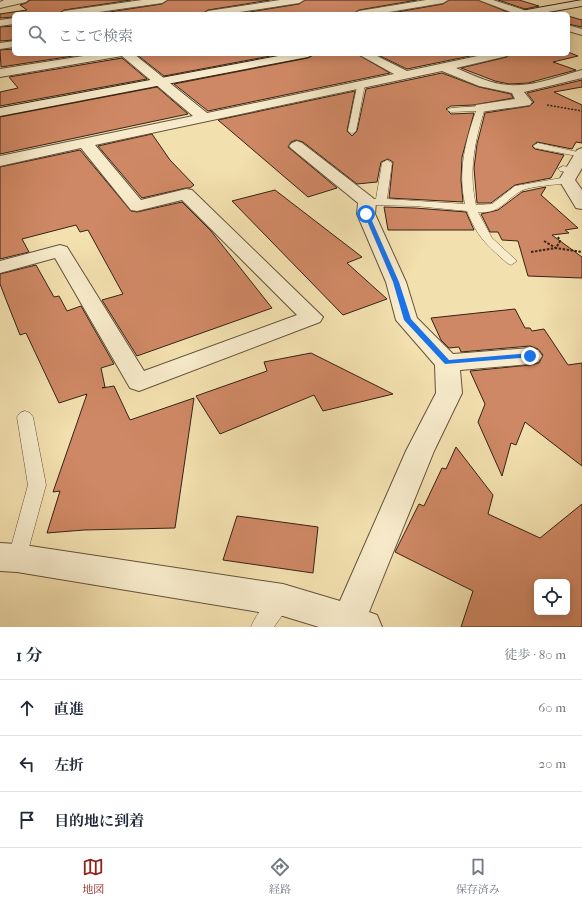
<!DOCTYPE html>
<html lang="ja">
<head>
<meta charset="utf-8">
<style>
  body { margin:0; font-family:"IM FELL French Canon","Noto Serif JP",serif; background:#f2f2f3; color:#1f2937 }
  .controls { position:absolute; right:12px; bottom:12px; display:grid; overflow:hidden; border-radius:6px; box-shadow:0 2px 10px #0003 }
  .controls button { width:36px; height:36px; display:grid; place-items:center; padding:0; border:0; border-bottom:1px solid #e0e1e3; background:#fff; color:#1f2937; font:20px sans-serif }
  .stop { position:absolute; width:12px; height:12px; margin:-9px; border:3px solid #1a73e8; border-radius:50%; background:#fff }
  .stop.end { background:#1a73e8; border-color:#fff; box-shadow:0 1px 4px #0008 }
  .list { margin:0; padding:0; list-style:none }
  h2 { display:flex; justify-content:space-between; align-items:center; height:52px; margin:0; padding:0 16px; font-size:17px }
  h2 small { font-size:13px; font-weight:400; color:#747a83 }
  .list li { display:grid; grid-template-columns:26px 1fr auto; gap:12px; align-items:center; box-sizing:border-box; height:56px; padding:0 16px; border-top:1px solid #e0e1e3 }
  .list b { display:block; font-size:15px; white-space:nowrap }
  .list em { font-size:13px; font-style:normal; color:#747a83 }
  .icon { flex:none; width:22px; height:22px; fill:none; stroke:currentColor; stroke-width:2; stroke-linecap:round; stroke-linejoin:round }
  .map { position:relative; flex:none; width:582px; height:627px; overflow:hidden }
  .search { position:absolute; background:#fff; box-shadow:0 2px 10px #0003; left:12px; right:12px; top:12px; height:44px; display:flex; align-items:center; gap:10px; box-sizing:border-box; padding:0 14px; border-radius:6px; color:#747a83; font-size:15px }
  .sheet { height:220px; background:#fff }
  nav { display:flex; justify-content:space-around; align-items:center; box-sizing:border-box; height:56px; border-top:1px solid #e0e1e3; background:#fff; font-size:11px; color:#747a83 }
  nav a { display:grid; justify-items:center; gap:2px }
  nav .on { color:#8f2418 }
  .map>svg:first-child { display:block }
</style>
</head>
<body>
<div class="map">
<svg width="582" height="627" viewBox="0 0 582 627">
  <rect width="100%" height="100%" fill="#f3e0af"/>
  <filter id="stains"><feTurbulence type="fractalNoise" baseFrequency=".005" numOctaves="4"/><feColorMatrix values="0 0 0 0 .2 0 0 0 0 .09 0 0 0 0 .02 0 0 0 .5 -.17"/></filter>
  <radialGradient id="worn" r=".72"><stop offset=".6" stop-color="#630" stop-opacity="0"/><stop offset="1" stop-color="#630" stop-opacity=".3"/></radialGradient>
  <g fill="#cf8865" stroke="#342314" fill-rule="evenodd">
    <path d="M30,0h101l-67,10 -6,4h-44v3l-14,1v-4l27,-4 -7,-5 6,-2z"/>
    <path d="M168,0h102l-62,10 -6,4h-106l66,-10z"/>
    <path d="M305,0h112l-58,10 -6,4h-116l62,-10z"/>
    <path d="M449,0h29l34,14h-126l57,-10z"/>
    <path d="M498,0h21l20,6 -14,3z"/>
    <path d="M568,16l14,4v7l-14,-3z"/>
    <path d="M14,26v14l-14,1v-14z"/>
    <path d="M14,49v5h72l-85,13 -1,-17z"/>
    <path d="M568,52l10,4 -25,6 23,8 -48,13 -19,1 -14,-3 -34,-13 46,-11 3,-3h58z"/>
    <path d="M136,54h145l-117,22z"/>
    <path d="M315,54h42l33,19 -182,38 -34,-27 134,-26z"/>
    <path d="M376,54h104l-73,15z"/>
    <path d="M122,58l25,21 -147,27v-14l18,-4 -9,-11z"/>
    <path d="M442,73l37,14 32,7 2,4 -39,7 -23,1 -5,3 5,5 23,-1 -12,44 -1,23 2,22 -74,-4 4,-36 -5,-3 -7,3 -4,20 -20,2 -54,-42 -7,-2 -5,2 -3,5 49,41 -29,9 -90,-77 137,-29 -8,40 5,5 5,-5 9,-42z"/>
    <path d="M582,80v7l-28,5 28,13v38l-6,-1 -4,7 -35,-7 -5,4 3,3 29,6 -13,23 -36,7 -24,18h-14l-3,-35 3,-24 8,-31 45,-7 4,-4 -7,-9z"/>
    <path d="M157,87l31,27 -188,40v-37z"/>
    <path d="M152,134l18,26 24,25 -4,3h-4l-44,10 -44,-52z"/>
    <path d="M80,150l51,61 6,1 45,-10 29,29 61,77 -135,48 -35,-56 21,-6 -35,-64 -8,2 -4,-7 -54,14 7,13 -29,7v-92z"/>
    <path d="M546,187l-5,8 37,33 -13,2 4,3 -17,2 30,22v21l-54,-2 -10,-35 -16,-1 -4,-8h-8l-9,-18 17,-4 24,-18z"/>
    <path d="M275,190l87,67 -15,6 40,36 -44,16 -111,-114z"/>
    <path d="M384,207l31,1 51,4 8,18h-86z"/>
    <path d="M36,265l18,32 5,-1 8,15 14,-5 33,58 -13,4 4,19 -3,1 12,-2 16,34 64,-22 -19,130 -91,2 -37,3 13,-42 -7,1 34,-98 -28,9 -33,-70 -6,2 -15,-38 -5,-13v-10z"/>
    <path d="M515,309l10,19h5l2,3 12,-2 24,36 14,-2v103l-57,-44 -9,23 -5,-2 -9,33 -24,-54 7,-18 -15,-33 60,-6 9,-2 4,-8 -5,-6 -8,-3 -69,6 -2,-5 -10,1 -8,-8 -10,-22z"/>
    <path d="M311,353l82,41 -70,17 -9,-16 -94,39 -24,-38 71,-25 -3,-9z"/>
    <path d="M456,447l37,48 -5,19 52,24 42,-34v123h-121l12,-36 -78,-39 24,-48 5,2 18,-38 4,1zM537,582h30v30h-30z"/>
    <path d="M237,516l81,11 -5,46 -90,-13z"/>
  </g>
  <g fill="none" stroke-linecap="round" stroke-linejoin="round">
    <g stroke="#64523b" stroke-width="1">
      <g id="lane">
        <path d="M358,82l7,2 -9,47 -4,3 -4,-3z"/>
        <path d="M481,106l4,2c-10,32 -17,63 -9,97l16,-1 23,-18 52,-9 5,3 -5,3c-12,2 -36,3 -46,8 -16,9 -21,23 -43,21l14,26 25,23 -6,4 -4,-2c-20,-18 -30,-26 -40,-52l-52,-5 -48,-1 -5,-3 5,-3h9l6,-36 5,-3 5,3 -5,36 78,5c-7,-32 0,-62 11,-93l-25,1 -4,-2 4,-2z"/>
        <path d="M538,143l44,10v4l-47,-9 -2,-2z"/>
        <path d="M563,166l11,2 2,2 -5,3 -11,-2 -2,-2z"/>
        <path d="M25,411l5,2 3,4 13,68 -20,73 -2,6 -7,2 -7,-2 -2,-6 20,-73 -11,-68 3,-4z"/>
        <path d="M282,592l7,2 3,7 -18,26h-23c5,-13 18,-30 31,-35z"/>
      </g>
    </g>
    <g stroke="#64523b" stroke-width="2">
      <g id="street">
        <path d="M4,0h24l-2,2 -26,6v-6z"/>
        <path d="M142,0h25l-5,3 -77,11h-26l5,-3z"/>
        <path d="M280,0h24l-5,3 -72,11h-24l5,-3z"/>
        <path d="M426,0h22l-5,3 -66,11h-23l5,-3z"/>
        <path d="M479,0h14l37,12 1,2h-15z"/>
        <path d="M14,18v6l-14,2v-6z"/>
        <path d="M568,25l14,4v6l-14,-4z"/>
        <path d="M14,41v6l-14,2v-6z"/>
        <path d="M96,54h38l73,59 187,-39 -36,-20h15l34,17 80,-17h22l-2,2 -51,12c17,7 34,16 53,17 25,2 50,-9 73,-15v8l-58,14 8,10 -2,3 -49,7 -5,-1 -2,-3 2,-3 39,-6 -3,-6 -33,-7 -37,-15 -347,74 46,55 45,-11 6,1 131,127 -3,5 -181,69 -9,-3 -75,-130 -55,15v-12l60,-16 7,2 77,124 153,-56 -115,-115 -45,11 -6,-1 -50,-62 -81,18v-10l193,-40 -71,-60 -122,21v-8z"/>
        <path d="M297,141l5,2 71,55 3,4 -1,12 31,68 11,36 36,36 77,-6 8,2 4,6 -4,6 -8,2 -70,6 2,23 -28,58 -65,161 8,3 5,12h-63l-36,-11 -266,-44 -17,-1v-28l17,1 266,40 57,17 66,-150 30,-58 -1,-28 -39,-45 -10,-38 -29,-68 1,-11 -66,-54 -3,-3 3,-3z"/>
        <path d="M582,148v20l-7,12 7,10v19l-6,-1 -17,-28 18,-30z"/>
      </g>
    </g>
    <g stroke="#342314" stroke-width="2">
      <g id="secondary">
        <path d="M582,0v6l-45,8h-21l5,-3z"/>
        <path d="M289,54h25l-6,3 -308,59v-8z"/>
      </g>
    </g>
    <path stroke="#342314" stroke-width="1.5" stroke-dasharray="2 1.5" stroke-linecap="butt" d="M547,105l35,6"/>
    <g stroke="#342314" stroke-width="2" stroke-dasharray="2.5 1.5" stroke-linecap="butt">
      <path d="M544,241l12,7 4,-7 -2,-4"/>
      <path d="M531,252l25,-4 26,4"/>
    </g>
    <use href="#lane" fill="#f7ebcb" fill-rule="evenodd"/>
    <use href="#street" fill="#f7ebcb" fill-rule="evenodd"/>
    <use href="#secondary" fill="#f7ebcb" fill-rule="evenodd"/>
  </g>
  <path fill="#1a73e8" d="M366,213l3,1 30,68 12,37 38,41 81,-7 3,3 -1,1 -87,7 -41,-44 -11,-38 -29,-68z"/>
  <rect width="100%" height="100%" filter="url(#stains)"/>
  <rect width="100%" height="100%" fill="url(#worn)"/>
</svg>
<div class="controls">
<button><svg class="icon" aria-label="locate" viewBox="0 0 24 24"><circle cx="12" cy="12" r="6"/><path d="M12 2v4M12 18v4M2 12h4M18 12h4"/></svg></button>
</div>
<div class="stop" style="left:366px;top:214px"></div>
<div class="stop end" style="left:530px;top:356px"></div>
<div class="search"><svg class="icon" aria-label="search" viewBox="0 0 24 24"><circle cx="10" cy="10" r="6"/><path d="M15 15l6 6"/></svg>ここで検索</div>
</div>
<section class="sheet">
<h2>1 分<small>徒歩 · 80 m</small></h2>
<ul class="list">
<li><svg class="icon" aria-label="ahead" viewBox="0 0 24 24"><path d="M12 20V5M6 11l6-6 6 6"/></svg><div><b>直進</b></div><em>60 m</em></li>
<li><svg class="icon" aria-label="left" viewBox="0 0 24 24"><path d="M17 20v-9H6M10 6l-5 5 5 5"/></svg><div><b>左折</b></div><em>20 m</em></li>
<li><svg class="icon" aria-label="arrive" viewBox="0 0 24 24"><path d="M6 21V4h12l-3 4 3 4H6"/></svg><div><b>目的地に到着</b></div></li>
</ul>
</section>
<nav>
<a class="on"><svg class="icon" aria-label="map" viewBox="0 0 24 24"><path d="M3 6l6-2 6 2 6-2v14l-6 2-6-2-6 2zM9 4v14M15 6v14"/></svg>地図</a>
<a><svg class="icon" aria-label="directions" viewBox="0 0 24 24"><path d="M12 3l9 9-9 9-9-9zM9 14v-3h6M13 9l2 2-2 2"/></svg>経路</a>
<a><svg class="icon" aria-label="saved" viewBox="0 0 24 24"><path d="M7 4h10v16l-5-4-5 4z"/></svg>保存済み</a>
</nav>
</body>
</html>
